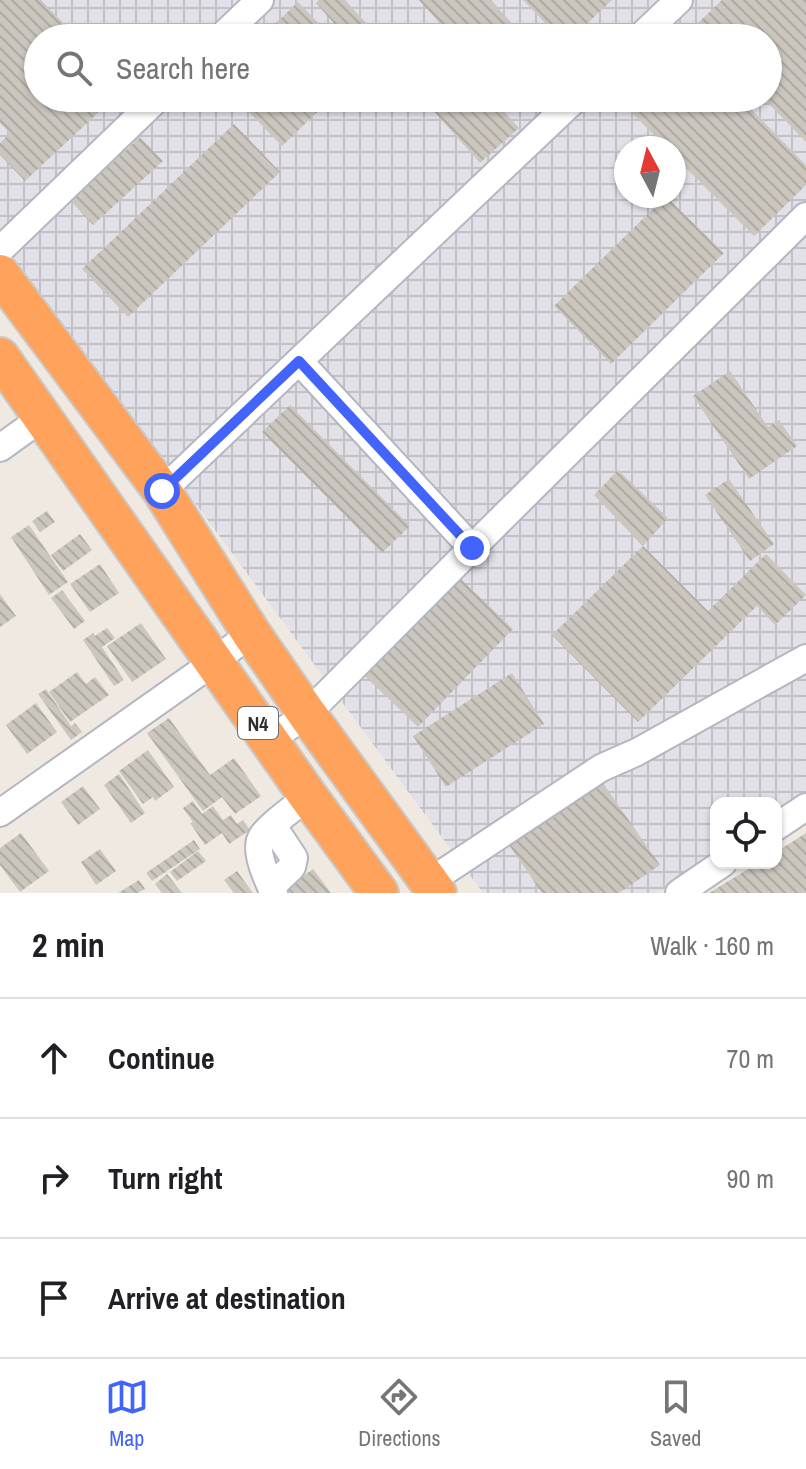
<!DOCTYPE html>
<html lang="en">
<head>
<meta charset="utf-8">
<style>
  body { margin:0; font-family:"Archivo Narrow",sans-serif; background:#f2f2f2; color:#202124 }
  .controls { position:absolute; right:24px; bottom:24px; display:grid; overflow:hidden; border-radius:16px; box-shadow:0 2px 6px #0004 }
  .controls button { width:72px; height:72px; display:grid; place-items:center; padding:0; border:0; border-bottom:2px solid #e0e0e0; background:#fff; color:#202124; font:40px sans-serif }
  .compass { position:absolute; left:614px; top:136px; width:72px; height:72px; border-radius:50%; background:#fff; box-shadow:0 2px 6px #0004; rotate:353deg }
  .stop { position:absolute; width:24px; height:24px; margin:-18px; border:6px solid #4264fb; border-radius:50%; background:#fff }
  .stop.end { background:#4264fb; border-color:#fff; box-shadow:0 2px 8px #0008 }
  .list { margin:0; padding:0; list-style:none }
  h2 { display:flex; justify-content:space-between; align-items:center; height:104px; margin:0; padding:0 32px; font-size:34px }
  h2 small { font-size:26px; font-weight:400; color:#757577 }
  .list li { display:grid; grid-template-columns:52px 1fr auto; gap:24px; align-items:center; box-sizing:border-box; height:120px; padding:0 32px; border-top:2px solid #e0e0e0 }
  .list b { display:block; font-size:30px; white-space:nowrap }
  .list em { font-size:26px; font-style:normal; color:#757577 }
  .icon { flex:none; width:44px; height:44px; fill:none; stroke:currentColor; stroke-width:2; stroke-linecap:round; stroke-linejoin:round }
  .map { position:relative; flex:none; width:806px; height:893px; overflow:hidden }
  .search { position:absolute; background:#fff; box-shadow:0 2px 6px #0004; left:24px; right:24px; top:24px; height:88px; display:flex; align-items:center; gap:20px; box-sizing:border-box; padding:0 28px; border-radius:44px; color:#757577; font-size:30px }
  .sheet { height:464px; background:#fff }
  nav { display:flex; justify-content:space-around; align-items:center; box-sizing:border-box; height:112px; border-top:2px solid #e0e0e0; background:#fff; font-size:22px; color:#757577 }
  nav a { display:grid; justify-items:center; gap:4px }
  nav .on { color:#4264fb }
  .map>svg:first-child { display:block }
</style>
</head>
<body>
<div class="map">
<svg width="806" height="893" viewBox="0 0 806 893">
  <defs>
    <pattern id="industrial-grid" width="8" height="8" patternUnits="userSpaceOnUse" patternTransform="scale(2)"><rect width="8" height="8" fill="#e3e1e8"/><path d="M0 4h8M4 0v8" fill="none" stroke="#c3c1c7"/></pattern>
    <pattern id="building-back-hatch" width="6" height="6" patternUnits="userSpaceOnUse" patternTransform="scale(2)"><rect width="6" height="6" fill="#cbc7bf"/><path d="M-1 5l2 2M0 0l6 6M5-1l2 2" fill="none" stroke="#afaba4"/></pattern>
  </defs>
  <rect width="100%" height="100%" fill="#efe9e1"/>
  <path fill="url(#industrial-grid)" fill-rule="evenodd" d="M0,0h806v810l-30,5v-12h-60v52l-58,38h-175l-392,-531 -91,-116zM38,38h730v60h-730zM626,148h48v48h-48z"/>
  <g fill="url(#building-back-hatch)">
    <path d="M0,0h41l37,38h-40v60h76l-89,83 -25,-26v-12l10,-10 -10,-10z"/>
    <path d="M319,0h26l35,38h-33l-31,-35z"/>
    <path d="M419,0h72l34,38h-72z"/>
    <path d="M523,0h89l-40,38h-12z"/>
    <path d="M722,0h84v142l-43,-44h5v-60h-65l-10,-10z"/>
    <path d="M298,2l35,36h-73z"/>
    <path d="M235,98h97l-50,48z"/>
    <path d="M422,98h70l27,30 -39,35z"/>
    <path d="M637,98h103l66,67v20l-52,51 -80,-80v-8h-7l-40,-40z"/>
    <path d="M234,124l46,48 -152,145 -46,-48z"/>
    <path d="M140,137l23,24 -70,64 -22,-24z"/>
    <path d="M666,196l58,57 -113,111 -57,-58z"/>
    <path d="M730,371l38,56 11,-7 18,26 -48,33 -56,-83z"/>
    <path d="M290,405l120,121 -28,27 -120,-121z"/>
    <path d="M618,470l50,48 -25,28 -49,-51z"/>
    <path d="M729,479l45,65 -24,17 -45,-66z"/>
    <path d="M47,511l8,11 -15,10 -8,-11z"/>
    <path d="M29,525l39,57 -19,13 -38,-58z"/>
    <path d="M80,534l12,16 -29,21 -12,-16z"/>
    <path d="M643,546l65,65 58,-57 40,41 -31,30 -18,-19 -119,116 -86,-87z"/>
    <path d="M100,564l19,29 -29,19 -20,-28z"/>
    <path d="M459,577l54,52 -95,98 -54,-52z"/>
    <path d="M62,590l23,31 -11,8 -23,-31z"/>
    <path d="M0,594l16,22 -16,11z"/>
    <path d="M141,623l25,36 -34,23 -25,-36z"/>
    <path d="M107,628l8,10 -13,9 22,33 -10,6 -31,-46 10,-7 2,3z"/>
    <path d="M77,672l9,12 9,-7 14,18 -39,27 -21,-30z"/>
    <path d="M512,673l32,51 -98,63 -33,-51z"/>
    <path d="M46,689l25,37 4,-3 7,9 -11,8 -33,-46z"/>
    <path d="M36,703l21,29 -30,22 -21,-29z"/>
    <path d="M169,718l41,57 24,-17 27,38 -26,18 -13,-17 -19,14 -56,-78z"/>
    <path d="M148,750l26,37 -19,14 -2,-4 -10,7 -24,-33z"/>
    <path d="M119,774l26,39 -14,10 -27,-38z"/>
    <path d="M598,776l62,89 -41,28h-77l-37,-54z"/>
    <path d="M83,786l17,23 -22,16 -17,-23z"/>
    <path d="M193,801l9,13 11,-8 10,14 8,-5 6,9 6,-4 7,10 -21,14 -7,-11 -17,12 -15,-22 3,-1 -10,-14z"/>
    <path d="M21,833l28,38 -29,21 -20,-27v-17z"/>
    <path d="M806,833v60h-97l49,-30h18v-11z"/>
    <path d="M194,840l6,9 -48,32 -6,-8z"/>
    <path d="M100,849l16,22 -20,14 -15,-23z"/>
    <path d="M198,851l8,10 -29,20 -7,-9z"/>
    <path d="M313,869l18,24h-52z"/>
    <path d="M237,871l16,22h-19l-10,-13z"/>
    <path d="M167,874l15,19h-20l-7,-9z"/>
    <path d="M139,880l6,9 -7,4h-20z"/>
  </g>
  <g fill="none" stroke-linecap="round" stroke-linejoin="round">
    <g stroke="#b4b7c1" stroke-width="30">
      <g id="minor">
        <path d="M220,38l40,-38"/>
        <path d="M639,38l40,-38"/>
        <path d="M0,250l158,-152"/>
        <path d="M299,361l173,187"/>
        <path d="M0,448l43,-31"/>
        <path d="M162,491l414,-393"/>
        <path d="M270,740l37,-26 165,-166 334,-332"/>
        <path d="M0,813l214,-151 37,-29"/>
        <path d="M776,827l30,-20"/>
        <path d="M429,882l172,-114 36,-16 169,-94"/>
        <path d="M271,887l21,-20 2,-9 -21,-32"/>
        <path d="M274,893c-6,-12 -20,-41 -13,-55 4,-10 37,-33 47,-42"/>
        <path d="M679,893l44,-30"/>
      </g>
    </g>
    <g stroke="#c9c9c9" stroke-width="42">
      <g id="highway">
        <path d="M0,274l162,217 89,142 56,81 130,179"/>
        <path d="M0,357l308,439 71,97"/>
      </g>
    </g>
    <use href="#minor" stroke="#fff" stroke-width="26"/>
    <use href="#highway" stroke="#ffa35c" stroke-width="38"/>
  </g>
  <g fill="none" stroke-linecap="round" stroke-linejoin="round">
    <path stroke="#4264fb" stroke-width="10" d="M162,491l137,-130 173,187"/>
  </g>
  <g text-anchor="middle" dominant-baseline="central" stroke-width="7" stroke-linejoin="round" paint-order="stroke">
    <rect fill="#fff" stroke="#6d6d6d" stroke-width="2" x="238" y="707" width="40" height="32" rx="6"/>
    <g font-size="20" font-weight="bold" fill="#2e2e2e">
      <text x="258" y="723">N4</text>
    </g>
  </g>
</svg>
<div class="controls">
<button><svg class="icon" aria-label="locate" viewBox="0 0 24 24"><circle cx="12" cy="12" r="6"/><path d="M12 2v4M12 18v4M2 12h4M18 12h4"/></svg></button>
</div>
<svg class="compass" viewBox="-18 -18 36 36"><path d="M0-13l5 13h-10z" fill="#e53935"/><path d="M0 13l5-13h-10z" fill="#757577"/></svg>
<div class="stop" style="left:162px;top:491px"></div>
<div class="stop end" style="left:472px;top:548px"></div>
<div class="search"><svg class="icon" aria-label="search" viewBox="0 0 24 24"><circle cx="10" cy="10" r="6"/><path d="M15 15l6 6"/></svg>Search here</div>
</div>
<section class="sheet">
<h2>2 min<small>Walk · 160 m</small></h2>
<ul class="list">
<li><svg class="icon" aria-label="ahead" viewBox="0 0 24 24"><path d="M12 20V5M6 11l6-6 6 6"/></svg><div><b>Continue</b></div><em>70 m</em></li>
<li><svg class="icon" aria-label="right" viewBox="0 0 24 24"><path d="M7 20v-9h11M14 6l5 5-5 5"/></svg><div><b>Turn right</b></div><em>90 m</em></li>
<li><svg class="icon" aria-label="arrive" viewBox="0 0 24 24"><path d="M6 21V4h12l-3 4 3 4H6"/></svg><div><b>Arrive at destination</b></div></li>
</ul>
</section>
<nav>
<a class="on"><svg class="icon" aria-label="map" viewBox="0 0 24 24"><path d="M3 6l6-2 6 2 6-2v14l-6 2-6-2-6 2zM9 4v14M15 6v14"/></svg>Map</a>
<a><svg class="icon" aria-label="directions" viewBox="0 0 24 24"><path d="M12 3l9 9-9 9-9-9zM9 14v-3h6M13 9l2 2-2 2"/></svg>Directions</a>
<a><svg class="icon" aria-label="saved" viewBox="0 0 24 24"><path d="M7 4h10v16l-5-4-5 4z"/></svg>Saved</a>
</nav>
</body>
</html>
